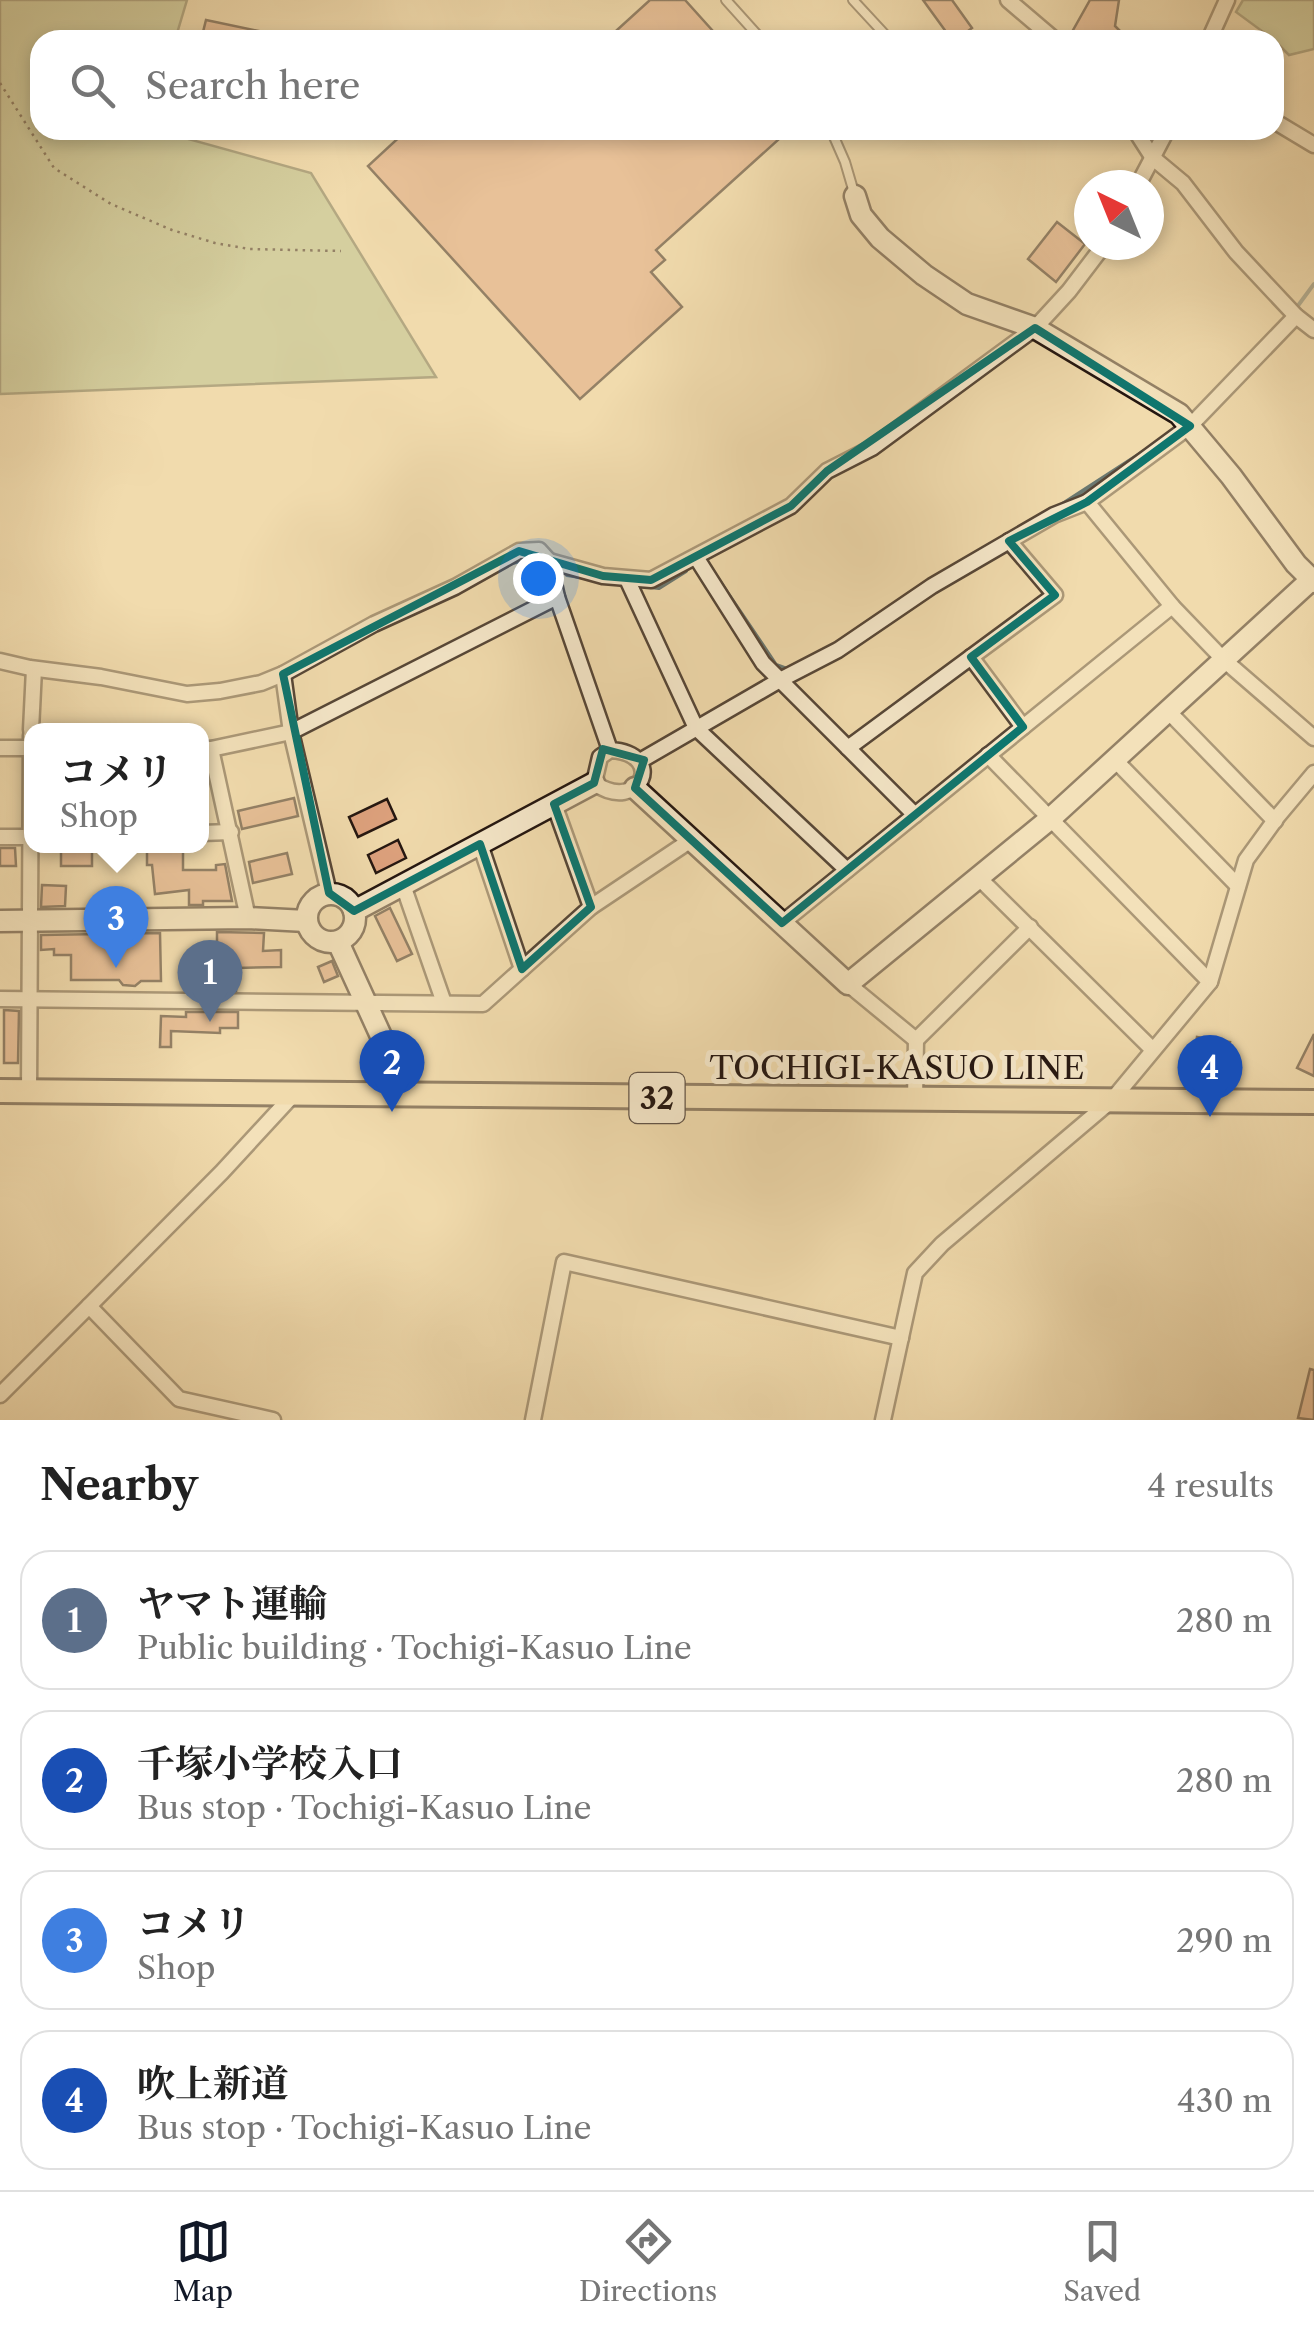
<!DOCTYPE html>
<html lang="en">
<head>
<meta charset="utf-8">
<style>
  body { margin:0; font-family:"Libre Caslon Text","Noto Serif JP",serif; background:#f2f2f2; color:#222 }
  .compass { position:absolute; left:1074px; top:170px; width:90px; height:90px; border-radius:50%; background:#fff; box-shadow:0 5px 15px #0003; rotate:317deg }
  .you { position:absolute; left:538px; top:578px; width:35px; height:35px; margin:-25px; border:8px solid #fff; border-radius:50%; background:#1a73e8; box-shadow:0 0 0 15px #1a73e833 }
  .badge { display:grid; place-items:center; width:65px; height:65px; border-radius:50%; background:#111827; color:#fff; font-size:32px; font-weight:700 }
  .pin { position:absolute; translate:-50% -82px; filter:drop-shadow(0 2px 5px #0008) }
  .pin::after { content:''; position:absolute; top:52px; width:35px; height:30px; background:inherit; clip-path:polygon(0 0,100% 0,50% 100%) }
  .popup { position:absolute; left:24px; top:723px; width:185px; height:130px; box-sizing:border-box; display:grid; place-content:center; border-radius:20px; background:#fff; filter:drop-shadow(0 2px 8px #0005); font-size:32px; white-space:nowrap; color:#767676 }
  .popup b { font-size:38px; color:#222 }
  .popup::after { content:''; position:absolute; left:50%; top:100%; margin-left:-20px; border:20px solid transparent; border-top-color:#fff }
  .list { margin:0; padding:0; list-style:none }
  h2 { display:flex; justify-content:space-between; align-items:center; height:130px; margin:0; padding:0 40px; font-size:42px }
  h2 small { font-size:32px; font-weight:400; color:#767676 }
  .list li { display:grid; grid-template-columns:65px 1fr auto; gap:30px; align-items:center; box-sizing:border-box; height:140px; margin:0 20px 20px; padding:0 20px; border:2px solid #e0e0e0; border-radius:30px }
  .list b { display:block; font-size:38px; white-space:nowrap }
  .list p { margin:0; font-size:32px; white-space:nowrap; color:#767676 }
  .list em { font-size:32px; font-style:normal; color:#767676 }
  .icon { flex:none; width:55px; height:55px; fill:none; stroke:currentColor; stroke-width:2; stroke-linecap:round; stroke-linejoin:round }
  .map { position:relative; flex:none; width:1314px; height:1420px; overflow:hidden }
  .search { position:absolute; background:#fff; box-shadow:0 5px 15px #0003; left:30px; right:30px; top:30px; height:110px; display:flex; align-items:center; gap:25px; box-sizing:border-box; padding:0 35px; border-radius:30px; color:#767676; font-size:38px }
  .sheet { height:770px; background:#fff }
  nav { display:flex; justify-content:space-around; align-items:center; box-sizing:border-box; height:140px; border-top:2px solid #e0e0e0; background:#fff; font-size:28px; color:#767676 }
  nav a { display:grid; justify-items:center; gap:5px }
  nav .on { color:#111827 }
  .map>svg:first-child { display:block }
</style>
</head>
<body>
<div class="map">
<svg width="1314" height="1420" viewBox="0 0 1314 1420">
  <rect width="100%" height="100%" fill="#f1dbad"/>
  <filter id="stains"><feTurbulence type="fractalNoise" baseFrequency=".002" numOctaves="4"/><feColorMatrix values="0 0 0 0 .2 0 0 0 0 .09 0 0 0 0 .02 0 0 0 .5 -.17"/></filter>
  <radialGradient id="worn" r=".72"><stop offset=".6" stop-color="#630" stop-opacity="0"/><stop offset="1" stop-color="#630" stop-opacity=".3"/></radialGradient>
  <g fill="#b4c18e" stroke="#6c6c4f" stroke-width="2.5">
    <path d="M0,0h187l-12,40h-135v90h116l155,43 125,204 -436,17z"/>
    <path d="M1243,0h71v49l-25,6 -15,-15 -38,-28z"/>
  </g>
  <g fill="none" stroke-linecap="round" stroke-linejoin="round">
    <g stroke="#6b7870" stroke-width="4">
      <path d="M1297,307l17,-23"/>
      <path d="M1061,505l88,-57"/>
      <path d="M512,563l24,-5"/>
      <path d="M708,564l68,101 11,4"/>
      <path d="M567,575l25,4"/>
      <path d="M641,586l18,2 27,-17"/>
    </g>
  </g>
  <g fill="#dea27e" stroke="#241610" stroke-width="2.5">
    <path d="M650,0h35l36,40h-115z"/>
    <path d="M923,0h29l20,28 -16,12h-4z"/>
    <path d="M1090,0h29l-4,26 14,14h-48l-9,-8z"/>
    <path d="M206,20l72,15v5h-77z"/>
    <path d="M407,130h382l-133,120 9,10 -14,12 31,35 -102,92 -212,-233z"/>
    <path d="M1057,222l28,22 -29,38 -28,-23z"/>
    <path d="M294,798l4,18 -56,13 -4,-18z"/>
    <path d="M387,799l9,20 -38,18 -9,-20z"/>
    <path d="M398,840l8,18 -30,15 -8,-18z"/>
    <rect x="61" y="846" width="31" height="20"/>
    <path d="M0,848h15l1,18h-16z"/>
    <path d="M147,849h36v21h33v-5l9,-1 7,37h-29v4h-14v-15l-34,4 -3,-29h-5z"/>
    <path d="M287,853l5,21 -39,9 -4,-21z"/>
    <path d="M42,885l24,1 -1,20 -24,1z"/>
    <path d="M390,908l22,46 -15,7 -22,-45z"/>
    <path d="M217,932l47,1 -1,18 18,-1v17l-45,1v23h-19z"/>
    <path d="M160,933l1,48h-20l-6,5 -12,-1 -4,-5h-48v-25h-17v-6l-13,1v-15z"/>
    <path d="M332,961l6,15 -14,6 -6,-15z"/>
    <path d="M4,1010l15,1 -1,52h-14z"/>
    <path d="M186,1012h52v16h-18v5l-49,-2v16h-11l1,-31 25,1z"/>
    <path d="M1314,1034v42l-17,-8z"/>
    <path d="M1197,1037l33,5 -3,21 -33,-5z"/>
    <path d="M1310,1369l4,1v50l-16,-2z"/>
  </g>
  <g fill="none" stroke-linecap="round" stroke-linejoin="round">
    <g stroke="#574737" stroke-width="12">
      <g id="lane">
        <path d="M726,0l36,40"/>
        <path d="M853,0l37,40"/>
        <path d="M831,130l14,32 10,34"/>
      </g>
    </g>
    <g stroke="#574737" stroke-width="19">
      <g id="street">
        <path d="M1008,0l47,40"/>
        <path d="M1209,40l18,-40"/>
        <path d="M1274,121l40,24"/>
        <path d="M1135,130l18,28 30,25 53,69 60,64 18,14"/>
        <path d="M1138,185l29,-55"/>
        <path d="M1296,316l-106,110 -103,76 85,104 52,54 90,78"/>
        <path d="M696,557l67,106 152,152"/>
        <path d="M549,561l54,15 48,4 140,-74 36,-35 45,-23 163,-120 34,-37 35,-46"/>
        <path d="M627,579l69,149 151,142"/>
        <path d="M971,657l52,70"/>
        <path d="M0,661l30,7 71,9 86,17 33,-3 41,-8 22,-9 91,-50 81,-37 64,-36 20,-1 10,11 8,36"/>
        <path d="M283,674l8,58 38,161"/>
        <path d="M1168,711l107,110"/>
        <path d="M31,730l3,-61"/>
        <path d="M0,748h31"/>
        <path d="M848,748l207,-153 -46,-54"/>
        <path d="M201,749h10l80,-17 266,-135 53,153 -10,7 -6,26c46,32 74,-30 16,-33"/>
        <path d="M211,749l37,169"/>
        <path d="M1115,760l123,126"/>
        <path d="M640,761l140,-81 58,-30 94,-64 122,-71 33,-13"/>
        <path d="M554,804l37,103"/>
        <path d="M201,833l30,-1"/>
        <path d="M0,837h31"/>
        <path d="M480,844l42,125"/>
        <path d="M979,878l173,171"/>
        <path d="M403,885l41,118"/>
        <path d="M782,923l390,-317"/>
        <path d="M1210,982l36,-122 32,-44 36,-43"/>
        <path d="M848,984l68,56 114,-113"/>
        <path d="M0,999l483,5 108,-97 100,-67"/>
        <path d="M29,1092l2,-357"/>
        <path d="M915,1100l1,-60"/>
        <path d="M89,1306l133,-134 71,-77"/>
        <path d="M0,1395l89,-89 90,93 94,21"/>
        <path d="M533,1420l31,-158 337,76"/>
        <path d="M883,1420l32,-147 27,-29 170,-144 98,-118 -222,-227"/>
      </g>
    </g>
    <g stroke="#241610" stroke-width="25">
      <g id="secondary">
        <path d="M855,196l6,19 19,23 44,37 43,29 68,24 144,86 52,62 65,88 18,18"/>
        <path d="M635,788l213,196 203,-166 260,-238"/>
        <circle cx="331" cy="918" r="24"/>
        <path d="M354,911l240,-128"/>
        <path d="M0,921l248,-3 58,3"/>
        <path d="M338,942l70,153"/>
      </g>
    </g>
    <g stroke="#241610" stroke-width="28">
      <path id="primary" d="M0,1091l1314,11"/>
    </g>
    <path stroke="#241610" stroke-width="2.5" stroke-dasharray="2.5 5" stroke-linecap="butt" d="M0,83l54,85 57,36 61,26 43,13 34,6 92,2"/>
    <use href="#lane" stroke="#f6e8ca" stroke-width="8"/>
    <use href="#street" stroke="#f6e8ca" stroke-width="14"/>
    <use href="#secondary" stroke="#f6e8ca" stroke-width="20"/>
    <use href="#primary" stroke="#f1dbad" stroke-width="22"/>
  </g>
  <path d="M0 0H1314V1420H0ZM1035,328l155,98 -103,76 -78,39 46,54 -84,62 52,70 -241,196 -147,-135 9,-28 -41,-11 -9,34 -40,21 37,103 -69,62 -42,-125 -126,67 -25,-18 -46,-219 236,-123 84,25 48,4 140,-74 36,-35z" fill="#f1dbad" fill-opacity=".55" fill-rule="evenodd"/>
  <path fill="none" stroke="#0f766e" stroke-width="8" stroke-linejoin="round" d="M1035,328l155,98 -103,76 -78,39 46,54 -84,62 52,70 -241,196 -147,-135 9,-28 -41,-11 -9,34 -40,21 37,103 -69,62 -42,-125 -126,67 -25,-18 -46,-219 236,-123 84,25 48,4 140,-74 36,-35z"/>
  <g text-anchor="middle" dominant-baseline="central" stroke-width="10" stroke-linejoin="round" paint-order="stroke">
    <rect fill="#f6e8ca" stroke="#635548" stroke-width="2.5" x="629.5" y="1073" width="55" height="50" rx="8"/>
    <g font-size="30" font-weight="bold" fill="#241610">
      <text x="657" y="1098">32</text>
    </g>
    <g font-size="32" fill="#241610" stroke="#f6e8ca">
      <text x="897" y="1067">TOCHIGI-KASUO LINE</text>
    </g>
  </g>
  <rect width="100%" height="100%" filter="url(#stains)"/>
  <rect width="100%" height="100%" fill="url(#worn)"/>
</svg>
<svg class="compass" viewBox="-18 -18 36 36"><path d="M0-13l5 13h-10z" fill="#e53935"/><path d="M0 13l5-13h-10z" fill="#767676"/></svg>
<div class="you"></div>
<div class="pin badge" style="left:210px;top:1022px;background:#5c6f8a">1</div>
<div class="pin badge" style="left:392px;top:1112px;background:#1a4fb4">2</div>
<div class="pin badge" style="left:116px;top:968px;background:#3f7fe0">3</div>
<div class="popup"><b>コメリ</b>Shop</div>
<div class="pin badge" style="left:1210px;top:1117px;background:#1a4fb4">4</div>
<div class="search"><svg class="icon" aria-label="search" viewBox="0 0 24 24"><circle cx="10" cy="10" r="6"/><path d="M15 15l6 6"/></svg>Search here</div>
</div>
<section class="sheet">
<h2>Nearby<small>4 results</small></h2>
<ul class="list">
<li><span class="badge" style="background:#5c6f8a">1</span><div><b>ヤマト運輸</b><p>Public building · Tochigi-Kasuo Line</p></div><em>280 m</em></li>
<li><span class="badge" style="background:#1a4fb4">2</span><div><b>千塚小学校入口</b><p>Bus stop · Tochigi-Kasuo Line</p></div><em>280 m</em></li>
<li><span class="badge" style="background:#3f7fe0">3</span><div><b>コメリ</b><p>Shop</p></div><em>290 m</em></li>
<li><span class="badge" style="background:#1a4fb4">4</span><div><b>吹上新道</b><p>Bus stop · Tochigi-Kasuo Line</p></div><em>430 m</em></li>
</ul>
</section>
<nav>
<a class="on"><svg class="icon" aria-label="map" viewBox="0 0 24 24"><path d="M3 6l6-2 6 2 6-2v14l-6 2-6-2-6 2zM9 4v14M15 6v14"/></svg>Map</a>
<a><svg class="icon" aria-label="directions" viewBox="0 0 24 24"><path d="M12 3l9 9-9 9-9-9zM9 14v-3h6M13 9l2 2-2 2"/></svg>Directions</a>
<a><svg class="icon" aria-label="saved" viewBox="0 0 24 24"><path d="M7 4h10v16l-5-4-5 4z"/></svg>Saved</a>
</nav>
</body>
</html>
